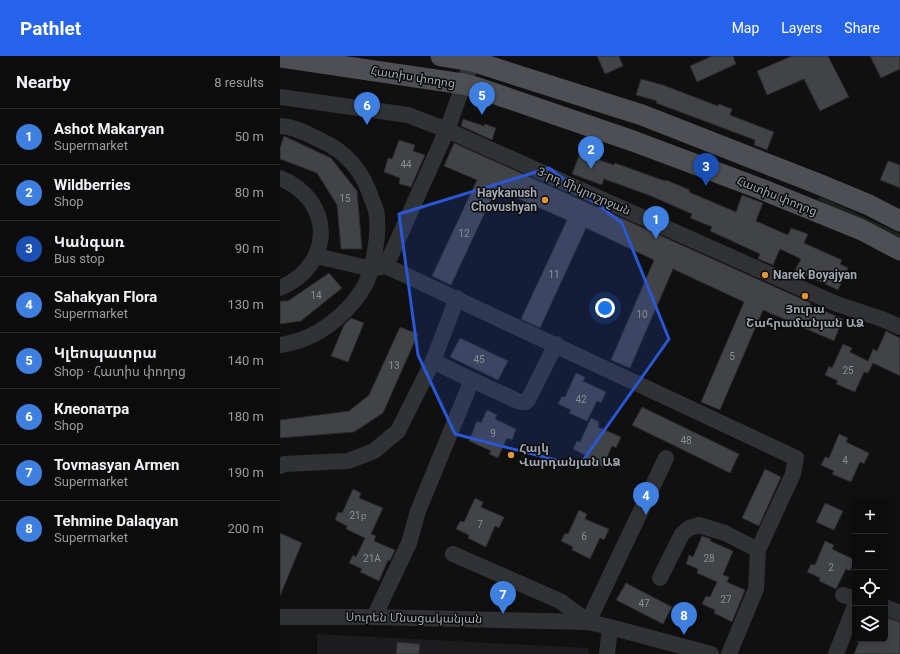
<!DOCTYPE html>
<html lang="en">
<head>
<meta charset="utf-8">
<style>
  body { margin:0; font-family:Roboto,"Noto Sans Armenian",sans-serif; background:#151516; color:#f1f3f6 }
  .controls { position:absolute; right:12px; bottom:12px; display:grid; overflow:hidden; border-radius:6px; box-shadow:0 2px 10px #0003 }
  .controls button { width:36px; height:36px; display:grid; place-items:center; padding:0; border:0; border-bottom:1px solid #2c2c2e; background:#0c0c0d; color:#f1f3f6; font:20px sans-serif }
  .you { position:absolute; left:325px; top:252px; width:14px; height:14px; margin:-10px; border:3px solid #fff; border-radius:50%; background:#1a73e8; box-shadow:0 0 0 6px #1a73e833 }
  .badge { display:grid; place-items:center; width:26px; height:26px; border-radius:50%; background:#2563eb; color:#fff; font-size:13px; font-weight:700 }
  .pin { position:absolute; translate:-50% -33px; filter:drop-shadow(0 1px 2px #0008) }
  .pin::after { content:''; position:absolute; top:21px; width:14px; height:12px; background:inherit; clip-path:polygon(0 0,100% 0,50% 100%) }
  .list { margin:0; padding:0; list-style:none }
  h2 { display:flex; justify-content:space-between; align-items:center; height:52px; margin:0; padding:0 16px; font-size:17px }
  h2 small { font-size:13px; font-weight:400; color:#9a9b9d }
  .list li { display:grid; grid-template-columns:26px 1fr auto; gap:12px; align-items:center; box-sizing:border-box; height:56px; padding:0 16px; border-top:1px solid #2c2c2e }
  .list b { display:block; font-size:15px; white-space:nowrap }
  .list p { margin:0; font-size:13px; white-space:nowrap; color:#9a9b9d }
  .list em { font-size:13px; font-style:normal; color:#9a9b9d }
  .icon { flex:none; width:22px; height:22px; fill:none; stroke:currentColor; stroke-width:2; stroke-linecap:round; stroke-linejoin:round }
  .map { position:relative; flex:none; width:620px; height:598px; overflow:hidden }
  header { display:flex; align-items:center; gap:24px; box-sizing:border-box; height:56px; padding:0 20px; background:#2563eb; color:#fff }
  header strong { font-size:19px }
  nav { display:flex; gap:22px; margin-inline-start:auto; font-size:14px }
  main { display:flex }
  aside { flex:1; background:#0c0c0d }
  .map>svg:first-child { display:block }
</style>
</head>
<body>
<header>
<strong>Pathlet</strong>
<nav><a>Map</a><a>Layers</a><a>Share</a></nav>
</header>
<main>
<aside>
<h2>Nearby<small>8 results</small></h2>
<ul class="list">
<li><span class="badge" style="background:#3f7fe0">1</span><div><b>Ashot Makaryan</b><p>Supermarket</p></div><em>50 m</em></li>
<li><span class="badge" style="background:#3f7fe0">2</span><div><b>Wildberries</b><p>Shop</p></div><em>80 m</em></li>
<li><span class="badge" style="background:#1a4fb4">3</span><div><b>Կանգառ</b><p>Bus stop</p></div><em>90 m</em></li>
<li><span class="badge" style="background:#3f7fe0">4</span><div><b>Sahakyan Flora</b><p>Supermarket</p></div><em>130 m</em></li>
<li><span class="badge" style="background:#3f7fe0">5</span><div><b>Կլեոպատրա</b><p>Shop · Հատիս փողոց</p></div><em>140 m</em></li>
<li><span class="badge" style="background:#3f7fe0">6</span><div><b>Клеопатра</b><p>Shop</p></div><em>180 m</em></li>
<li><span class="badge" style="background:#3f7fe0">7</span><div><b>Tovmasyan Armen</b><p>Supermarket</p></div><em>190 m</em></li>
<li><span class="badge" style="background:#3f7fe0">8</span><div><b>Tehmine Dalaqyan</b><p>Supermarket</p></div><em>200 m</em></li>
</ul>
</aside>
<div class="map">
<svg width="620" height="598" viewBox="0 0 620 598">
  <rect width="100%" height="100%" fill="#101011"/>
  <path fill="#1c1c1e" d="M37,578l272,14 -1,6h-271z"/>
  <path fill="#1c231d" d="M542,141l78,37v4l-81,-37 -1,-3z"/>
  <g fill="#414347" stroke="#2a2a2d">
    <path d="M317,0h22l4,10 -18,8z"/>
    <path d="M432,0h21l3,8 -39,18 -7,-16z"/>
    <path d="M512,0h36l21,41 -29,14 -16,-32 -37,16 -10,-24z"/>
    <path d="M590,0h30v13l-19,9z"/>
    <path d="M361,23l22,6 55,21 1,-2 13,5 -2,6 44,17 -7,18 -13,-5 1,-5 -99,-37 1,-2 -21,-6z"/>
    <path d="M183,63l21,7 1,-2 11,4 -4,12 -31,-14z"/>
    <path d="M4,80l47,22 26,33 5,58h-21l-4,-44 -20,-32 -37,-14v-11z"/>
    <path d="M119,84l16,5 -2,6 12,4 -14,32 -12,-3 1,-6 -16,-6 4,-14 4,1z"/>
    <path d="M174,87l357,160 -1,2 33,14 -9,22 -71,-31 -43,100 -19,-8 43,-100 -71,-33 -43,99 -19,-8 43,-100 -68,-32 -46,100 -19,-9 46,-99 -71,-31 -45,96 -19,-9 45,-96 -33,-14z"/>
    <path d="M300,97l34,12 1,-2 50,18 1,-1 24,10 -1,2 47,20 6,-17 21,8 -7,18 32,14 3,-7 17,6 -4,9 38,17 -2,4 8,4 -10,22 -43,-20 6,-11 -21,-10 -7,16 -15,-6 2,-5 -50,-23 2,-4 -22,-9 2,-4 -41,-18 -47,-17 -2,6 -30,-11z"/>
    <path d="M608,105l12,4v23l-20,-8z"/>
    <path d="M49,217l13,15 -41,33 -21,3v-23h8z"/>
    <path d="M71,262l13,5 -16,39 -17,-6 13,-31z"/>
    <path d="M120,271l18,7 -35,79 -29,19 -74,6v-18l69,-9 20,-16z"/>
    <path d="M606,275l14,7v38l-27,-13 -5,10 -4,-1 -9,20 -19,-8 2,-3 -13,-6 4,-9 3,2 11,-24 9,4 -2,4 18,9 5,-12 4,2z"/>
    <path d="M180,282l48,23 -10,19 -48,-23z"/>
    <path d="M296,317l9,4 -2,4 23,11 -5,11 -4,-2 -10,20 -18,-8 2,-3 -13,-6 4,-8 3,1z"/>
    <path d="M362,351l97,47 -9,19 -98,-48z"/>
    <path d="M207,354l10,5 -2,4 21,10 -4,11 -5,-2 -9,20 -9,-4 2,-3 -22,-10 8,-20 4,2z"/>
    <path d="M311,362l8,4 -1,5 23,10 -5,11 -4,-2 -9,21 -19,-9 1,-3 -12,-6 4,-8 3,1z"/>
    <path d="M559,378l9,4 -2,4 23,11 -5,11 -4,-2 -9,20 -19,-8 2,-3 -13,-6 4,-8 4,1z"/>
    <path d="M485,413l16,8 -22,49 -17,-8z"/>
    <path d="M73,433l8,4 -2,5 24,10 -12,26 5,2 -2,5 21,9 -5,11 -2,-1 -9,21 -19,-9 2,-3 -13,-6 4,-8 3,2 9,-19 -19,-9 1,-3 -12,-6 3,-8 4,1z"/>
    <path d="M195,442l8,4 -2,5 23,10 -5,11 -4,-2 -9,21 -18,-9 1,-3 -13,-6 4,-8 4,1z"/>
    <path d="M545,447l18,8 -9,19 -18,-8z"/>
    <path d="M299,454l8,4 -2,5 24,10 -5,11 -4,-2 -10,21 -18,-9 1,-3 -12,-6 4,-8 3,1z"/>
    <path d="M0,477l22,10 -22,53z"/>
    <path d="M422,480l9,3 -1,2 23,10 -10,24 6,2 -2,5 18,8 -13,32 -18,-9 1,-3 -13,-6 4,-8 4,1 7,-15 -20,-9 1,-4 -12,-5 3,-9 4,2z"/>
    <path d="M545,485l9,4 -2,4 23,11 -5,11 -4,-2 -10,20 -17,-8 1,-3 -13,-6 4,-8 4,1z"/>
    <path d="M346,527l46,24 -9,17 -47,-24z"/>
    <path d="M605,561l15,5v32h-46l6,-15h25z"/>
    <path d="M117,586l23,2 -1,10h-23z"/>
  </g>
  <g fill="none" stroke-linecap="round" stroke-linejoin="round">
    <g stroke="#313235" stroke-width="16">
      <path d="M0,41l128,18 39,15 387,173 48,16 18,8"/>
      <path d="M0,70c13,0 28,8 40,14 27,12 43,31 52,60 2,5 5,11 5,17 1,11 0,23 -2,34 -2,12 -4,23 -10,34 -13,24 -39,46 -64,55 -7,2 -14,4 -21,5"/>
      <path d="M0,122c55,23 54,87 0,110"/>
      <path d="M36,200l56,13 14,-3 410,192 -3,16 -35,76"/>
      <path d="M106,210l61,-136 25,-69"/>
      <path d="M192,324l48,22h5l3,-2 28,-56"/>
      <path d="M0,410l4,-2 64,-3 26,-10 24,-20 35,-70 24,-63"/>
      <path d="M173,498l107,47 28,21 78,-164"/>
      <path d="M380,522l22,-44 7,-6 10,-3 26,8 33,17 -2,39 -27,65"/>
      <path d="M563,539l12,4"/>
      <path d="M605,551l15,6"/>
      <path d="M0,561h94l214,5 22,5 101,27"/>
      <path d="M94,561l35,-74 9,-32 54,-131 -39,-19"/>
      <path d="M327,598l3,-27"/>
      <path d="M556,598l19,-48"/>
    </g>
    <g stroke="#4d4f54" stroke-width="21">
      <path d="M161,0l31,5 170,54 179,70 48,20 31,16"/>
      <path d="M0,1l183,27 15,4 155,53 128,48 101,41 38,20"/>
    </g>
  </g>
  <path fill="#2a57d4" fill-opacity="0.2" stroke="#2a57d4" stroke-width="3" stroke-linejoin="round" d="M269,112l73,55 47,116 -90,127 -124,-32 -37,-79 -19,-141z"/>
  <g fill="#e29536" stroke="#0b0b0c" stroke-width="1.5">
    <circle cx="265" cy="144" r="4"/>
    <circle cx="485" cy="219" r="4"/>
    <circle cx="525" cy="240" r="4"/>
    <circle cx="231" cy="399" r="4"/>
  </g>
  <g text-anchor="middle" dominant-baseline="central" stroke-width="3" stroke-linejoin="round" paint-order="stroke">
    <g font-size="10" fill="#8a8f96">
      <text x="126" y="108">44</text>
      <text x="65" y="142">15</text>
      <text x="184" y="177">12</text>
      <text x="274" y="218">11</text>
      <text x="36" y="239">14</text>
      <text x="362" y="258">10</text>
      <text x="452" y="300">5</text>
      <text x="199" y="303">45</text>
      <text x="114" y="309">13</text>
      <text x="568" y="314">25</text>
      <text x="301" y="343">42</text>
      <text x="213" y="377">9</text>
      <text x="406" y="384">48</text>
      <text x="565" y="404">4</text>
      <text x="78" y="459">21բ</text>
      <text x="200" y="468">7</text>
      <text x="304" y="480">6</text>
      <text x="92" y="502">21A</text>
      <text x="429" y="502">28</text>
      <text x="551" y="511">2</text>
      <text x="446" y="543">27</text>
      <text x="364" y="547">47</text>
    </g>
    <g font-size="12" fill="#a2a8b1" stroke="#0b0b0c">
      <text transform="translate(133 21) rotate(9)">Հատիս փողոց</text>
      <text transform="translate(304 135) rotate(24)">3-րդ միկրոշրջան</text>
      <text transform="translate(497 140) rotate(22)">Հատիս փողոց</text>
      <text transform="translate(134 562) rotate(1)">Սուրեն Մնացականյան</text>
    </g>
    <g font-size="12" font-weight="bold" fill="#a2a8b1" stroke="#0b0b0c" text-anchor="start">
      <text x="257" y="137" text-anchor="end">Haykanush<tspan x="257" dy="14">Chovushyan</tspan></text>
      <text x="493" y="219">Narek Boyajyan</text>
      <text x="525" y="253" text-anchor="middle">Յուրա<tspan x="525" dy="14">Շահրամանյան ԱՁ</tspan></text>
      <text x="239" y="392">Հայկ<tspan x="239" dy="14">Վարդանյան ԱՁ</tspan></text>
    </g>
  </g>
</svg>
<div class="controls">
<button>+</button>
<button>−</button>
<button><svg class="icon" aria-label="locate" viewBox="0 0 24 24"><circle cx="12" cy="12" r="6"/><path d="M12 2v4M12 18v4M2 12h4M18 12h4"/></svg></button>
<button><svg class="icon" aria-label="layers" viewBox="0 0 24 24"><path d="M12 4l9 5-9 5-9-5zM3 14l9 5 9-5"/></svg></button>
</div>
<div class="you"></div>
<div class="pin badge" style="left:376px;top:183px;background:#3f7fe0">1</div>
<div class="pin badge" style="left:311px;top:113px;background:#3f7fe0">2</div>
<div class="pin badge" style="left:426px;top:130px;background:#1a4fb4">3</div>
<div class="pin badge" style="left:366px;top:459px;background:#3f7fe0">4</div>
<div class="pin badge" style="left:202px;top:59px;background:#3f7fe0">5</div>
<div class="pin badge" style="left:87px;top:69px;background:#3f7fe0">6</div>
<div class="pin badge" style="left:223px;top:558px;background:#3f7fe0">7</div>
<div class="pin badge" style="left:404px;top:579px;background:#3f7fe0">8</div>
</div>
</main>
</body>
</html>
